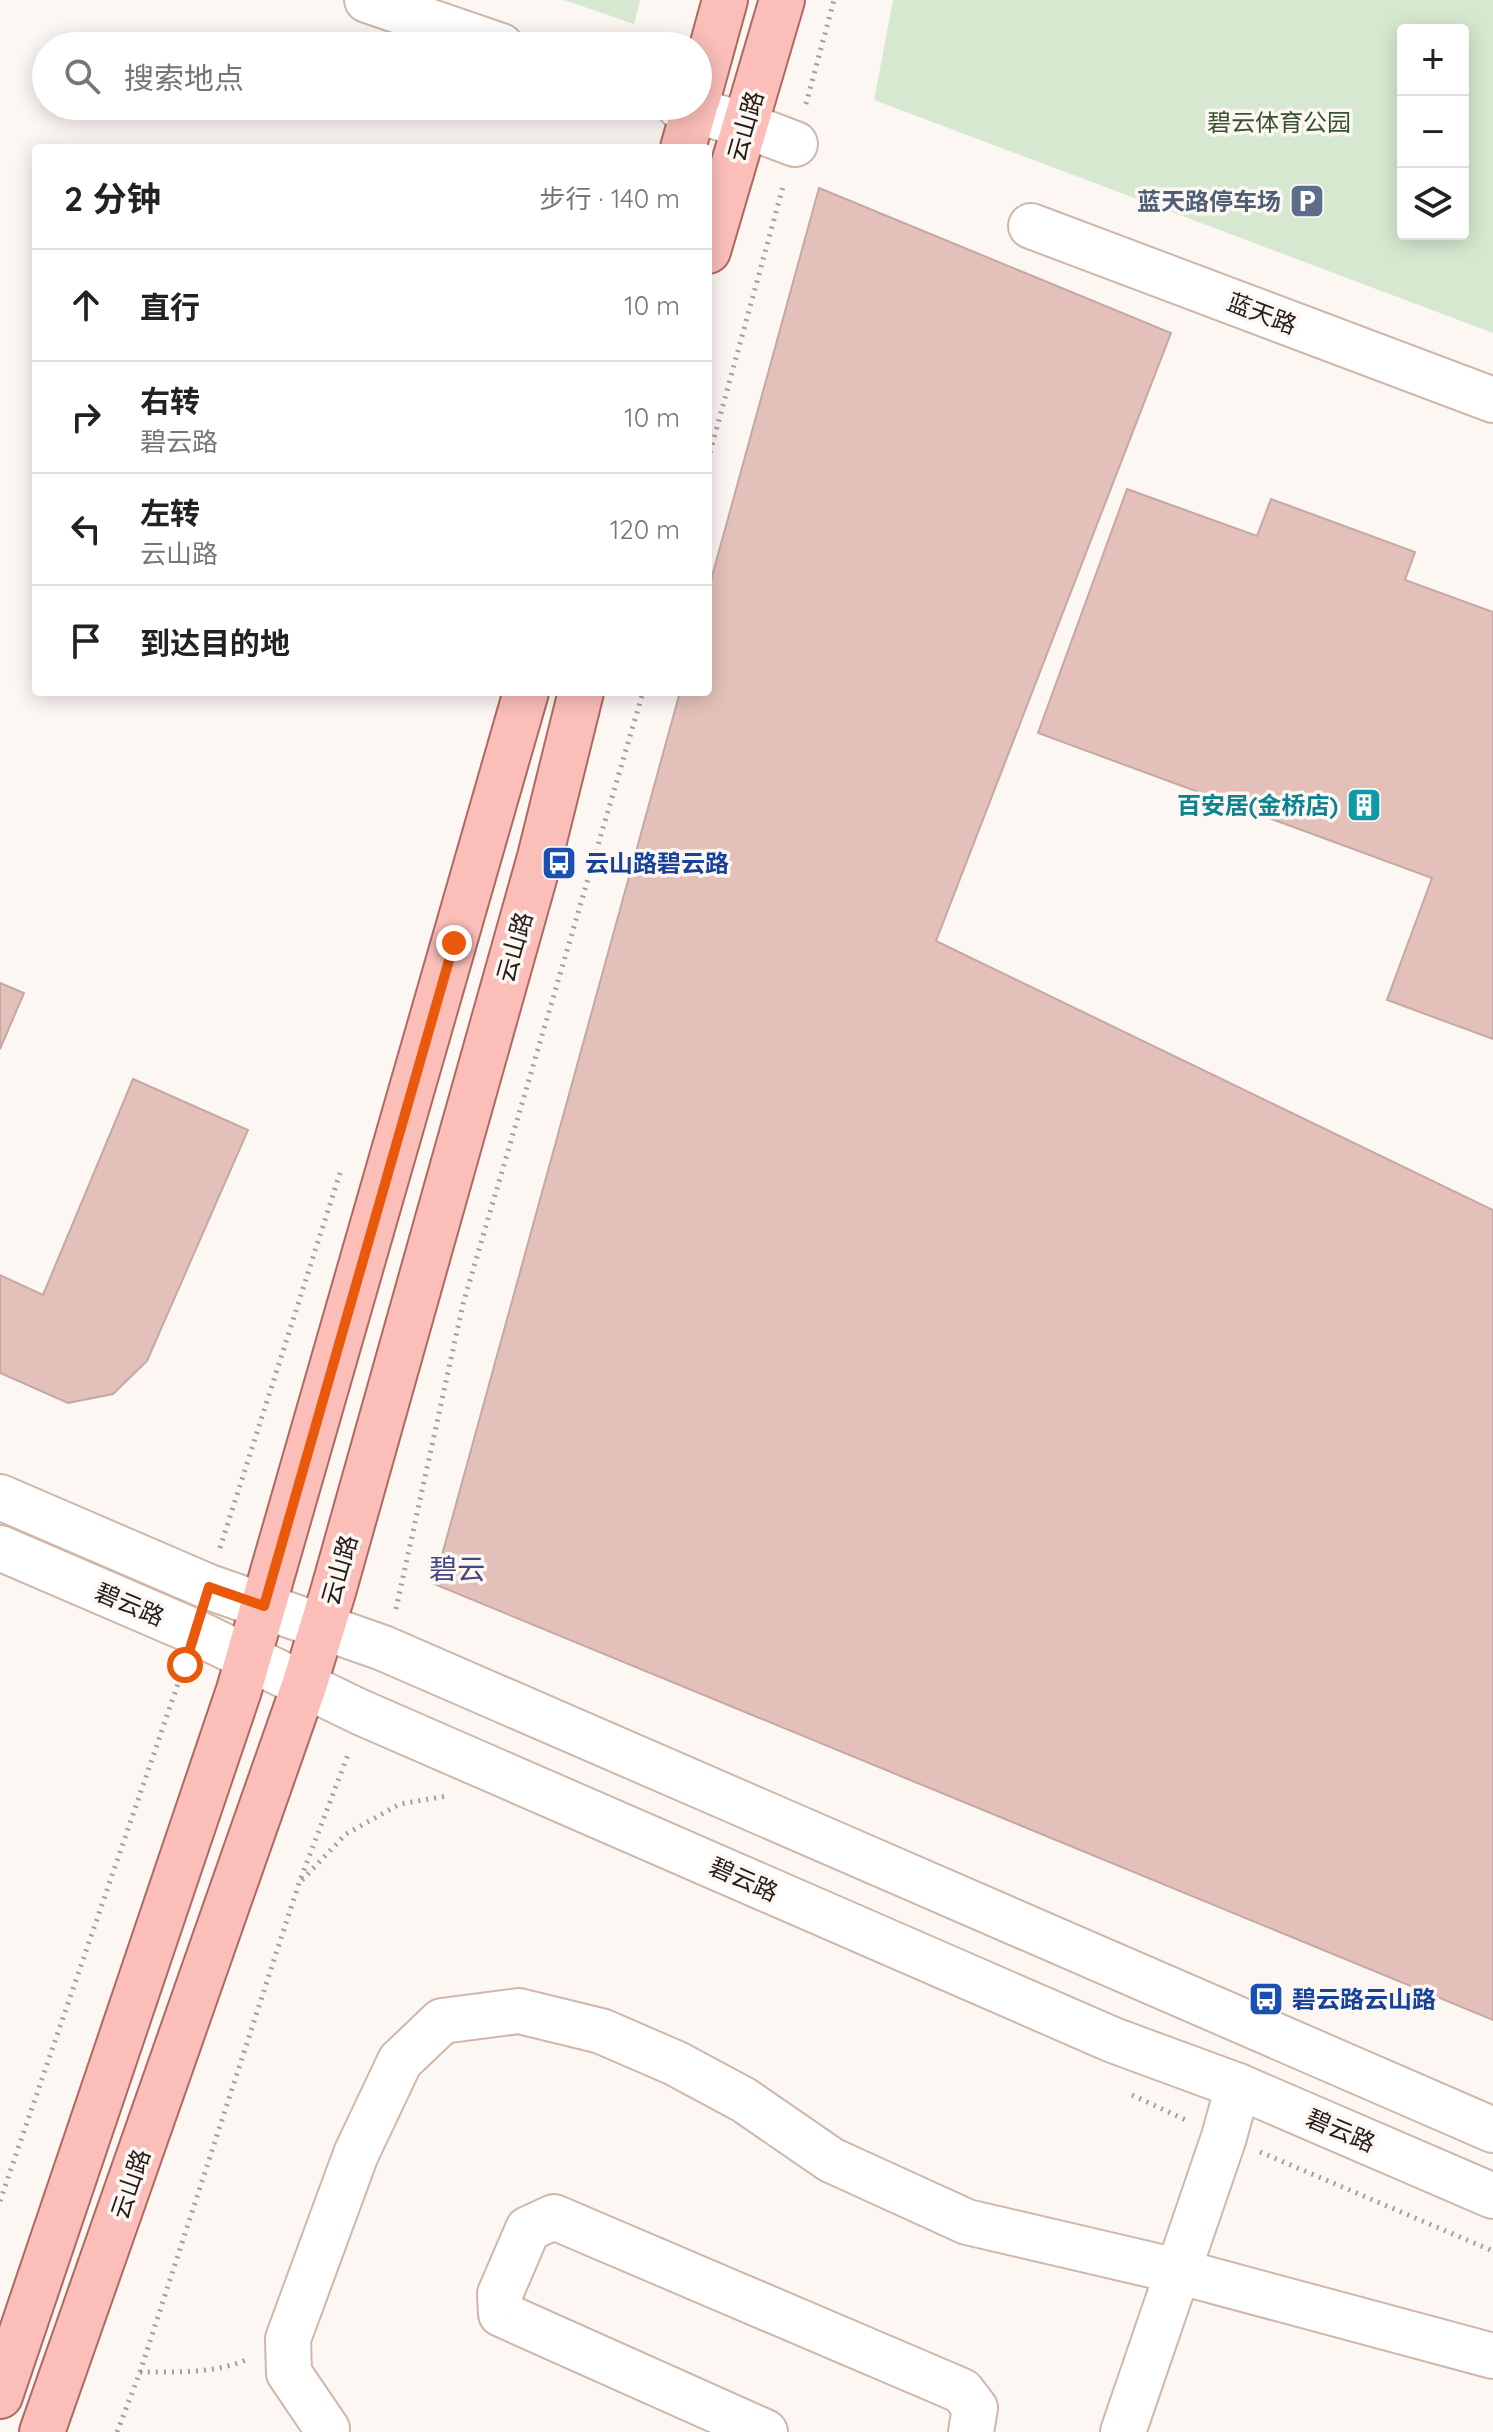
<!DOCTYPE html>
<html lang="zh">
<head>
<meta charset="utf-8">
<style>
  body { margin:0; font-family:Quicksand,"Noto Sans SC",sans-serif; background:#f2f2f2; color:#222 }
  .controls { position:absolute; right:24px; top:24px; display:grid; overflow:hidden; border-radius:8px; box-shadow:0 4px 20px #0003 }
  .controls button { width:72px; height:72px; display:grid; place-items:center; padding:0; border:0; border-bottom:2px solid #e0e0e0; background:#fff; color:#222; font:40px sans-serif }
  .stop { position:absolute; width:24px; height:24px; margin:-18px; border:6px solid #ea580c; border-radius:50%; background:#fff }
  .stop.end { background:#ea580c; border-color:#fff; box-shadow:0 2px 8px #0008 }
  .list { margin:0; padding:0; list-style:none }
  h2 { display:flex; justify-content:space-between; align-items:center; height:104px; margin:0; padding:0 32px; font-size:34px }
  h2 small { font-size:26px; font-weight:400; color:#767676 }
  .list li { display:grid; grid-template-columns:52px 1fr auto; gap:24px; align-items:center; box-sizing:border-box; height:112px; padding:0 32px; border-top:2px solid #e0e0e0 }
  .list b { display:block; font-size:30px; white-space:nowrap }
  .list p { margin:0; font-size:26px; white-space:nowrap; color:#767676 }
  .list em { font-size:26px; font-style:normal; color:#767676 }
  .icon { flex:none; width:44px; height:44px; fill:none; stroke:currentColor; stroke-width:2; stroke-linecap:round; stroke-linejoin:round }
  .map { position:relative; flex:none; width:1493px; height:2432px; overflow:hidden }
  .search { position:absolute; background:#fff; box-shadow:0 4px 20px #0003; left:32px; top:32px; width:680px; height:88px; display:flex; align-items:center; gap:20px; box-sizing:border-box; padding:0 28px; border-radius:44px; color:#767676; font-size:30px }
  .panel { position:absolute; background:#fff; box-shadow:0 4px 20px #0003; left:32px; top:144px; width:680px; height:552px; border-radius:8px }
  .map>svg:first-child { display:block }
</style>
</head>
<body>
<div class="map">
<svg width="1493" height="2432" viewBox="0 0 1493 2432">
  <rect width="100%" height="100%" fill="#fcf7f3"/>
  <g fill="#d6e9d0" fill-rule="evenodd">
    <path d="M564,0h76l-6,24z"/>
    <path d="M893,0h600v333l-619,-233zM1403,30h60v204h-60z"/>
  </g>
  <g fill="#e4c0ba" stroke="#c5a8a2" stroke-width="2">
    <path d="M819,188l352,145 -235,608 557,269v810l-1059,-436 246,-892h28v-101z"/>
    <path d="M1127,489l130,47 14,-37 144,53 -10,28 88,32v427l-106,-39 45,-122 -394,-145z"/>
    <path d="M0,983l24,10 -24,56z"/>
    <path d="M133,1079l115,51 -101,231 -34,33 -45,9 -68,-30v-98l43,20z"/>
  </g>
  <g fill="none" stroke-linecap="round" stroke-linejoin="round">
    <g stroke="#d0b7a8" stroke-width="48">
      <g id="minor">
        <path d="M367,0l134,46"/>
        <path d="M679,106l66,19 50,19"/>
        <path d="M1031,226l462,174"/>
        <path d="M0,1497l209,90 174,61 1110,482"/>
        <path d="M0,1548l195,84 165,80 753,328 125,46 255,110"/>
        <path d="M327,2429l-38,-56 -1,-34 68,-185 44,-93 42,-40 77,-10 82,20 74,32 69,37 87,60 136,62 210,49 316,85"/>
        <path d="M765,2432l-264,-118 -1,-20 28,-65 26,-12 408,174 13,17 -4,24"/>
        <path d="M1123,2432l101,-295 14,-51"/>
      </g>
    </g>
    <g stroke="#ae6962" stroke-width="48">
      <g id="major">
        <path d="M698,98l27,-98"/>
        <path d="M683,148l12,-42"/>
        <path d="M708,251l74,-251"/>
        <path d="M0,2396l239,-706 287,-998"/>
        <path d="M42,2432l262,-746 29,-94 207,-735 41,-165"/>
      </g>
    </g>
    <g stroke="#a49d99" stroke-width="5" stroke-dasharray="2 6" stroke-linecap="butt">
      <path d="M806,104l28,-104"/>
      <path d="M708,460l76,-277"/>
      <path d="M220,1548l120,-375"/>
      <path d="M396,1609l67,-305 180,-612"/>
      <path d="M302,1880l44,-46 54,-30 47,-8"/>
      <path d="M1132,2095l56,26"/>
      <path d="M1260,2152l233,99"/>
      <path d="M0,2201l182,-529"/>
      <path d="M140,2372c35,0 75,2 108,-13"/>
      <path d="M117,2432l23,-60 159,-489 50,-131"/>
    </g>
    <use href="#minor" stroke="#fff" stroke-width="44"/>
    <use href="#major" stroke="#fbbeb9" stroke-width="44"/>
  </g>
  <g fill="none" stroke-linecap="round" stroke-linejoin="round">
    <path stroke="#ea580c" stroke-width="10" d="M185,1665l24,-78 55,19 190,-663"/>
  </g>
  <defs>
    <g id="parking-square" transform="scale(1.8)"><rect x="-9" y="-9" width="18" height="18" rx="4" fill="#5c6f8a" stroke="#fcf7f3"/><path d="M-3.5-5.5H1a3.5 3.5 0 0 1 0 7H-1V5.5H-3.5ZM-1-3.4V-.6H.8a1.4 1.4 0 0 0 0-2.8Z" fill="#fff"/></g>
    <g id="building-square" transform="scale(1.8)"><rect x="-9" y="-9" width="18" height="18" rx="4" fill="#0f9aa8" stroke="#fcf7f3"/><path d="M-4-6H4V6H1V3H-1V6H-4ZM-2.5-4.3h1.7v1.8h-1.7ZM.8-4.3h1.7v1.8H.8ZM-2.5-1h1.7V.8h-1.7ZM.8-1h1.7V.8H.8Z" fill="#fff"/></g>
    <g id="bus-square" transform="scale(1.8)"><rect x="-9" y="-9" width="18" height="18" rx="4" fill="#1a4fb4" stroke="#fcf7f3"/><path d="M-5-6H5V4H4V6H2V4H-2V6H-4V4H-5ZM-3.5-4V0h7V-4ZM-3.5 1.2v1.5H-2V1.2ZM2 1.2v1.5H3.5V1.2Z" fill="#fff"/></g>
  </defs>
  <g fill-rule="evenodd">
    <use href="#parking-square" x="1307" y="201"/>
    <use href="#building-square" x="1364" y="805"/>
    <use href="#bus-square" x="559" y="863"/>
    <use href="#bus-square" x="1266" y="1999"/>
  </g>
  <g text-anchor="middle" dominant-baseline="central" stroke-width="7" stroke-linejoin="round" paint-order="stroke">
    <g font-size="24" fill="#36532c" stroke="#fcf7f3">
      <text x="1279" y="122">碧云体育公园</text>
    </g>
    <g font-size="24" fill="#251c17" stroke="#fcf7f3">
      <text transform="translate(745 126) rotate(-74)">云山路</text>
      <text transform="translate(1262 313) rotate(21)">蓝天路</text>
      <text transform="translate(514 947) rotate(-74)">云山路</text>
      <text transform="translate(339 1570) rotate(-74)">云山路</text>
      <text transform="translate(130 1604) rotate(23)">碧云路</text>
      <text transform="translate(744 1879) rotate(24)">碧云路</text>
      <text transform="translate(1341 2130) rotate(23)">碧云路</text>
      <text transform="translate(130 2184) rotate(-71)">云山路</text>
    </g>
    <g font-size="24" font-weight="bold" fill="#4e5e75" stroke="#fcf7f3" text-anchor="end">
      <text x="1281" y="201">蓝天路停车场</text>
    </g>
    <g font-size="24" font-weight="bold" fill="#0d838f" stroke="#fcf7f3" text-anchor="end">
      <text x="1338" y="805">百安居(金桥店)</text>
    </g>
    <g font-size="24" font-weight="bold" fill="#164399" stroke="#fcf7f3" text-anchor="start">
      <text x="585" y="863">云山路碧云路</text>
      <text x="1292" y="1999">碧云路云山路</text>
    </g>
    <g font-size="28" fill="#464582" stroke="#fcf7f3">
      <text x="457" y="1568">碧云</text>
    </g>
  </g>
</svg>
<div class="controls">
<button>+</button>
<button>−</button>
<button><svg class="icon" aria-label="layers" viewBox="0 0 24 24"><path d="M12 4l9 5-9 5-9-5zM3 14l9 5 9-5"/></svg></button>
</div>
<div class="stop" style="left:185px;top:1665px"></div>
<div class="stop end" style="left:454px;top:943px"></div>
<div class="search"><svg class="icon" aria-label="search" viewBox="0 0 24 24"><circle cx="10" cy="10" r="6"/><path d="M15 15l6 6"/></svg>搜索地点</div>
<section class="panel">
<h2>2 分钟<small>步行 · 140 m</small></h2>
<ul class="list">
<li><svg class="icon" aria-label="ahead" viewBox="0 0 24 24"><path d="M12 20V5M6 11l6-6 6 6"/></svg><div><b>直行</b></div><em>10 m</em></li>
<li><svg class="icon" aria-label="right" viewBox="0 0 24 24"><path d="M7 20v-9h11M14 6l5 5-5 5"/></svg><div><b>右转</b><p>碧云路</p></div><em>10 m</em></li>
<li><svg class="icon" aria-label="left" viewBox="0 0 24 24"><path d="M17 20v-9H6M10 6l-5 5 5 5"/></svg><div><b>左转</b><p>云山路</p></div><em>120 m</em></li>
<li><svg class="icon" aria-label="arrive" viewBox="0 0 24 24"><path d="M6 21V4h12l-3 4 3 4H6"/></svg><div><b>到达目的地</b></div></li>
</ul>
</section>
</div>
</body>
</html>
